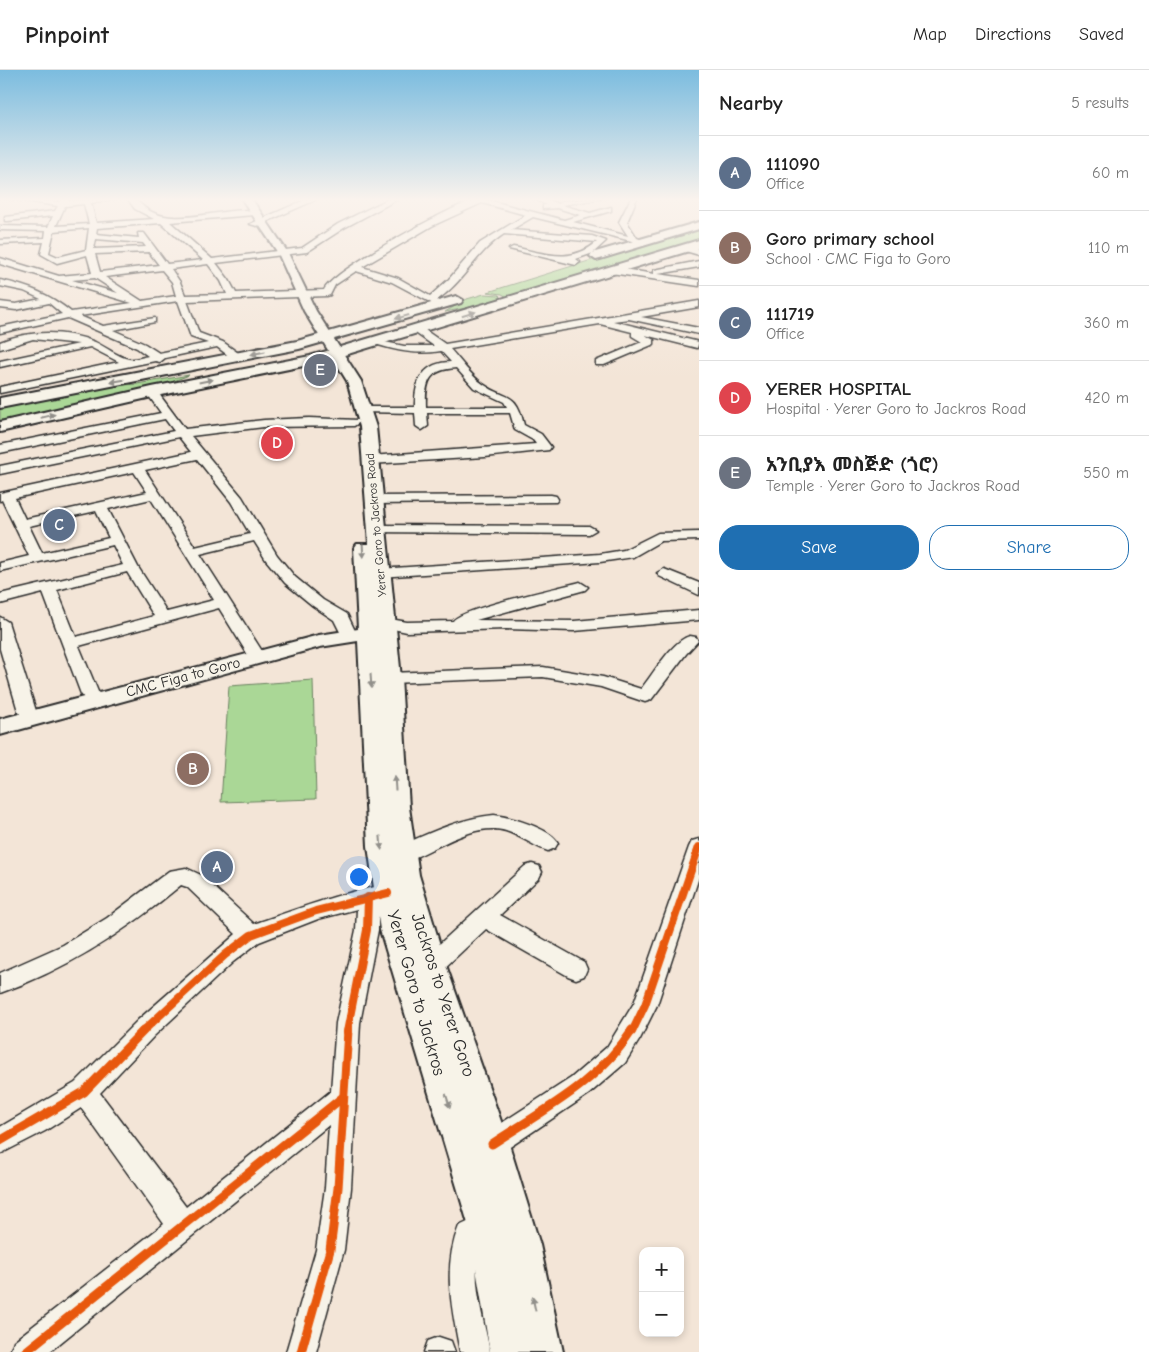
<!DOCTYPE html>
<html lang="en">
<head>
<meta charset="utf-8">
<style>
  body { margin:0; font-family:"Comic Neue","Noto Sans Ethiopic",sans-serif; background:#f6f6f6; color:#222 }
  .controls { position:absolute; right:15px; bottom:15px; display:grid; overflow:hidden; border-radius:10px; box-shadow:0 2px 8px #0003 }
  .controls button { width:45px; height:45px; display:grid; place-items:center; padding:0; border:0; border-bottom:1px solid #e0e0e0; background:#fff; color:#222; font:25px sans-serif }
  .you { position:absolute; left:358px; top:806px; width:18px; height:18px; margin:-12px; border:4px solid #fff; border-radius:50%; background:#1a73e8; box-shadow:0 0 0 8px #1a73e833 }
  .badge { display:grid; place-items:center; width:32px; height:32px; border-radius:50%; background:#1f6fb2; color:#fff; font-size:16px; font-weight:700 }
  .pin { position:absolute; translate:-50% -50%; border:2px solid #fff; box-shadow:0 1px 5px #0006 }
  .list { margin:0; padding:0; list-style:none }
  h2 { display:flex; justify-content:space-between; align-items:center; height:65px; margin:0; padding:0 20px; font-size:21px }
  h2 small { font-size:16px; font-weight:400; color:#767676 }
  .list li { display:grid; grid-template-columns:32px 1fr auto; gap:15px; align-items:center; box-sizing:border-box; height:75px; padding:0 20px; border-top:1px solid #e0e0e0 }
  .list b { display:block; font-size:19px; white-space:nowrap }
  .list p { margin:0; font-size:16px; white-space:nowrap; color:#767676 }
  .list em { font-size:16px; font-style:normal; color:#767676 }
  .actions { display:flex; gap:10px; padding:15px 20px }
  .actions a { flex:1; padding:11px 0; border:1px solid #1f6fb2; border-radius:20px; text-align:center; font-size:18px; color:#1f6fb2 }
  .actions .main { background:#1f6fb2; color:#fff }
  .map { position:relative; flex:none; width:699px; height:1282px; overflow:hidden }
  header { display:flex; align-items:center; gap:30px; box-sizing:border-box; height:70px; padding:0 25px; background:#fff; border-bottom:1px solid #e0e0e0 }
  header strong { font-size:24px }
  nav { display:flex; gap:28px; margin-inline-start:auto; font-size:18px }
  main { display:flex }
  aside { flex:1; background:#fff }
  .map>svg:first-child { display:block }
</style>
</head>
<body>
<header>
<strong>Pinpoint</strong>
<nav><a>Map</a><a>Directions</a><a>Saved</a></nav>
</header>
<main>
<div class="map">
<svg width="699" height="1282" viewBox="0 0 699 1282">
  <rect width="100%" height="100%" fill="#f3e5d7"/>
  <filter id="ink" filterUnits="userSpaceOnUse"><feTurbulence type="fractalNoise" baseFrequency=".02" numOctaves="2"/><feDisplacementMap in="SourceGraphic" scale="10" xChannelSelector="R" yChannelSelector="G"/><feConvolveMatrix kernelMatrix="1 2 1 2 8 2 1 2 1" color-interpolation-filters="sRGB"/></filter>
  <g filter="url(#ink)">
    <g fill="#aad796" stroke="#6a8160">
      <path d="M699,157v12l-188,60 -9,-5 -14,-2z"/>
      <path d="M484,224l15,1 3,3 -11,5 -46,9 22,-13z"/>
      <path d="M189,305l-25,10 -164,38v-18l94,-18 43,-3z"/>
      <path d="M313,610l3,119 -95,3 8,-116z"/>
    </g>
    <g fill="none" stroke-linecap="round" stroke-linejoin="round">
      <g stroke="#2b2b2b" stroke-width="3">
        <g id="minor">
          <path d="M3,128l57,4 1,-4h8l-2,3 51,-3 -27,5 5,20 58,-4 -19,-10 -8,-11h8c29,38 82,7 122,13l1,2 -4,2 -84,7 42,37 90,-11 36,-24 52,-26h10l-56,30 -37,24 -91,11 13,17 7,13 88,-3c9,-20 128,-84 154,-92 3,-1 8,0 12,0l-2,2 76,20 17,-5 -24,-7 -14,1v-4h4l-15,-7h11l16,6 3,-3 43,-3 -43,7 28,8 21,-6v4l-38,11 55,14 -9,-14 12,-24h6l-10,24 10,16 11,4 -4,2 -111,-27 -22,13 81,6 14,5 -13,12 -17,6 4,3 -4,3 -67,-16 4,-2c31,6 57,18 84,-5l-93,-8c-28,18 -40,48 -67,66l7,4 -5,3 -47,-25 -36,-11 -21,14 -5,10 -3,1 -140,5 12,32 24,9 18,13v4h-8l-16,-12 -52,11 -5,4 -5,-1 -155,32v-6l119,-25 -29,-15 -90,20v-6l79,-17 -46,-5 -33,10v-7c29,-12 66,-12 95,0 11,5 23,15 34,17 6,1 14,-2 19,-3l-11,-8 -69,-30 -68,15v-6l62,-13 -13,-11 -33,7 -16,-2v-6l16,2 25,-5 -17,-8 -24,-5v-6c28,6 49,14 71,32l61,-9 -132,-39v-6l59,18 33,-3 -5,-18 -30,8 -16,-9 3,-12 -44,2v-4l45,-2 1,-7 -46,-1v-4l48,1 5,-11 -45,5h-3v-4l50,-6 3,-5zM482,133l44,12 -46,28 -31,36 -19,17 -32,-18 -36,-11 70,-41zM84,134l5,20 -33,2 9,-20zM161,153l42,37 -36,4 -23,-31h-6l1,5 -43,-4 1,-6zM89,158l-3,22 -28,7 -9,-4 5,-22zM96,169l47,4 3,4 -52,2zM149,182l10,13 -59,7 -5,-18zM208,194l13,17 6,13 -42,1 -5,-13 -9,-13zM162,200l10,12 4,14 -34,5 -37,-24zM95,208l23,15 -46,-13zM178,231l13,36 17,6 -49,10 -14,-9 -32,-14 42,-8v-4l-52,8 -23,-10z"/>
          <path d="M309,128h11l-63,28 -7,-2z"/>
          <path d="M682,176l17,3v6l-17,-5z"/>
          <path d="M699,191v6l-41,7 41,6v6l-88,-13 -4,-3 4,-3 43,7v-4z"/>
          <path d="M699,231v6l-58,10 58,11v6l-70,-15 -16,2 86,21 -2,6 -52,-13 9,5v4l-50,21h-8v-4l46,-19 -10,-6v-4l-32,-8 -150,25c10,11 21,27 33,35 24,17 33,6 41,41l17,9 10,13 -2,3 -64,7 -115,7 -6,-4 6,-4 166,-12 -3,-4 -18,-10 -5,-17h-83l1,13 -6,4 -6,-4 -1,-13 -55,-1v-4l4,-1h51c-1,-26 9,-45 36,-45l-10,-11c-24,4 -43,0 -66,-7v-4l29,6h30l-20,-14v-4h8l23,16zM456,298l18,20 30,14 3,5h-81c-1,-26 3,-37 30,-39z"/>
          <path d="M152,319l4,1 29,39 79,-9 45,-2 49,2 2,2 -6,4 -90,1 -73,9 51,61 35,58 18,22 28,23 24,14 10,21 -2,3h-12l-9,-18 -21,-14 -28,-23 -19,-23 -12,-19 -54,13 62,97 -2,4h-12l-29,-47 -140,38 20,48 -3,4h-12l-3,-4 -38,-101 -43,11v-10l123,-29 -10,-20 -113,26v-8l29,-7 -27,-56 -2,1v-8l191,-41 -12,-15 -179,37v-8l174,-35 -9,-12 -165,34v-8l161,-32 -15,-21zM197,389l34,43 19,32 -55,13 -50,-77zM134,402l13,20 -122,27 -10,-21zM151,429l63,101 -47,12 -29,-45 -30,-58zM96,441l13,27 -67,15 -13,-27zM127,502l27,44 -78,21 -19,-47z"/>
          <path d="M551,425l5,1 2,3 -2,3 -183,2 -7,-4 7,-4z"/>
          <path d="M377,455l212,1 7,4 -7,4 -217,-2 -2,-3z"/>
          <path d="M699,462v8l-38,1 -28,16 -33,5 -221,15 -7,-4 7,-4 221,-15 24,-4 34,-17z"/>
          <path d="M664,499l35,14v12l-40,-19 -2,-3z"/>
          <path d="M580,512l8,5 -3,3 -109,30 98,1 125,-11v10l-125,11 -68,-2 -99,3 -28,-6 -2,-3 8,-5 22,4 46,-1c9,-13 106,-33 127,-39z"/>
          <path d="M0,547l8,5 28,89 -3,4h-12l-3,-4 -18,-62z"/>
          <path d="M690,566l6,1 2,4 -12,13 -35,46 -6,2 -44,-15 -58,-10 -153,6 -6,-1 -2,-4 2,-4 6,-1 153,-6 60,10 38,12c12,-15 32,-49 49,-53z"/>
          <path d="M494,745c16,2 56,13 64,28l-3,5 -7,3c-15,-5 -27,-15 -42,-20 -34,-10 -72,21 -103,31l-7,-2 -3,-6 3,-6c31,-14 64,-30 98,-33z"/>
          <path d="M699,769v38l-42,128 -17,34 -15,24 -36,31 -88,59 -9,4 -9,-4 -4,-9 4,-9 88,-57 36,-31 27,-44 55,-156 3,-6z"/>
          <path d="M532,794l7,2 3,6 -3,6 -39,37 84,47 3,7 -3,7 -8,3 -8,-3 -82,-47 -46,43 -8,3 -8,-3 -3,-7 3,-7 101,-92z"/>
          <path d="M186,798l15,7 53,49c27,-9 119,-44 141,-37l4,6 -4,6 -17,5v26l-18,93 -9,165 -7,62 -28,102h-30l30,-102 9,-62 4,-63 -280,227h-39l4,-11 150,-117 -83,-116 -36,23 -45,23v-27l75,-44 63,-63 98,-86 -49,-47 -6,-2c-55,46 -113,84 -181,108v-20l63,-28 44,-27 62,-47zM357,839l-1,21 -20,93 -5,68 -145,116 -86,-114 54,-57 79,-74 26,-20 59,-23z"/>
          <path d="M487,1143l10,4 4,10 -4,10 -17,8c-10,34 4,74 10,107h-30c-8,-43 -18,-84 -1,-126z"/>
          <path d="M439,1267l12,4 4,11h-31l4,-11z"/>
        </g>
      </g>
      <g stroke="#2b2b2b" stroke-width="4">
        <path id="major" d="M241,128h10l37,55 28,58 45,70 15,46 25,251 8,129 10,68 27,90 63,179 31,101 23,107h-73l-21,-125 -89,-297 -12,-84 -10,-205 -38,6 -320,88v-16l319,-84 39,-6 -4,-81 3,-4h12l-9,-117 -13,-46 -43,-70 -26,-58z"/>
      </g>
      <g stroke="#2b2b2b" stroke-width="4">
        <g id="highway">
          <path d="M699,152v7l-99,30 -4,1 -6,-4 2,-3z"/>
          <path d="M699,170v8l-381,115 -166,34 -152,35v-10l152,-35 158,-31z"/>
          <path d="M456,226l7,4 -2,3 -162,46 -299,59v-10l297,-57z"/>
        </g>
      </g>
      <use href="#minor" fill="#f7f3e8" fill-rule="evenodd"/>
      <use href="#major" fill="#f7f3e8" fill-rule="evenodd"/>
      <use href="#highway" fill="#f7f3e8" fill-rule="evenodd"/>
      <g stroke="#f7f3e8" stroke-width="11">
        <g id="cycleway-far1">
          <path d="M142,962l83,-77 26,-20 65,-24 72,-18"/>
          <path d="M347,962l20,-102 1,-33"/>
          <path d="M632,962l13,-27 54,-158"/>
        </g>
      </g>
      <g stroke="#f7f3e8" stroke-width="12">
        <g id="cycleway">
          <path d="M0,1071l84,-49 60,-62"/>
          <path d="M492,1074c50,-33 107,-62 140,-114"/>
          <path d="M25,1282l318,-255"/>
          <path d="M301,1282l29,-102 8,-62 10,-158"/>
        </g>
      </g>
      <use href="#cycleway-far1" stroke="#e8590c" stroke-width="8"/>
      <use href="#cycleway" stroke="#e8590c" stroke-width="9"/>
    </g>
    <defs><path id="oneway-solid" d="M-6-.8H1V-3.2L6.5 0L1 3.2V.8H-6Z" transform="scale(1.25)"/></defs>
    <g fill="#918f8a">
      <use href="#oneway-solid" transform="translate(469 244) rotate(-17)"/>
      <use href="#oneway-solid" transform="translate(402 247) rotate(164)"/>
      <use href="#oneway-solid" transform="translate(258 283) rotate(168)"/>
      <use href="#oneway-solid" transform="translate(117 311) rotate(170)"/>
      <use href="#oneway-solid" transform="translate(206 311) rotate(-11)"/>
      <use href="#oneway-solid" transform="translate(48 346) rotate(-13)"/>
      <use href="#oneway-solid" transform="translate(363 481) rotate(87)"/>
      <use href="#oneway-solid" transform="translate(371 611) rotate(86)"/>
      <use href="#oneway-solid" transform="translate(395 713) rotate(-94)"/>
      <use href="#oneway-solid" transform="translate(381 773) rotate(85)"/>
      <use href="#oneway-solid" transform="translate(448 1031) rotate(72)"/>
      <use href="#oneway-solid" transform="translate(534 1234) rotate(-102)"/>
    </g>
  </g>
  <linearGradient id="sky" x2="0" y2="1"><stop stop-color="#7bbcdf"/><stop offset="0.42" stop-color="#faf3ed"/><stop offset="1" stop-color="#faf3ed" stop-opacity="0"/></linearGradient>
  <rect width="699" height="308" fill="url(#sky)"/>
  <g text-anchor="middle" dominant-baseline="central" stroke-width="4" stroke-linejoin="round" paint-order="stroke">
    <g font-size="12" fill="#2b2b2b" stroke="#f7f3e8">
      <text transform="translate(376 455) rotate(-95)">Yerer Goro to Jackros Road</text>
    </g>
    <g font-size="15" fill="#2b2b2b" stroke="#f7f3e8">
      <text transform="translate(183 607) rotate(-15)">CMC Figa to Goro</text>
    </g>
    <g font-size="18" fill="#2b2b2b" stroke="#f7f3e8">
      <text transform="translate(416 923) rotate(74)">Yerer Goro to Jackros</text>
      <text transform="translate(443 925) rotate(72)">Jackros to Yerer Goro</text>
    </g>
  </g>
</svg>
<div class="controls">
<button>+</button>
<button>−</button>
</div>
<div class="you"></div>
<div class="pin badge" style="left:217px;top:797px;background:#5c6f8a">A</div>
<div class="pin badge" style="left:193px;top:699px;background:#8d6e63">B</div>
<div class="pin badge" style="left:59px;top:455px;background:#5c6f8a">C</div>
<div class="pin badge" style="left:277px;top:373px;background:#e0444e">D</div>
<div class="pin badge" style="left:320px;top:300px;background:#6b7280">E</div>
</div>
<aside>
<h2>Nearby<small>5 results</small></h2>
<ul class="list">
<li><span class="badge" style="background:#5c6f8a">A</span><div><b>111090</b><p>Office</p></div><em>60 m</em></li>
<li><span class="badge" style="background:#8d6e63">B</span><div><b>Goro primary school</b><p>School · CMC Figa to Goro</p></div><em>110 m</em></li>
<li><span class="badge" style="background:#5c6f8a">C</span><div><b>111719</b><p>Office</p></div><em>360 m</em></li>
<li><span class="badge" style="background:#e0444e">D</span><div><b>YERER HOSPITAL</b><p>Hospital · Yerer Goro to Jackros Road</p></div><em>420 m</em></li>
<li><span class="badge" style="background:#6b7280">E</span><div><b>አንቢያእ መስጅድ (ጎሮ)</b><p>Temple · Yerer Goro to Jackros Road</p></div><em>550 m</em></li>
</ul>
<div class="actions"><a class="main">Save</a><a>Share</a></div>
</aside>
</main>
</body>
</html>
